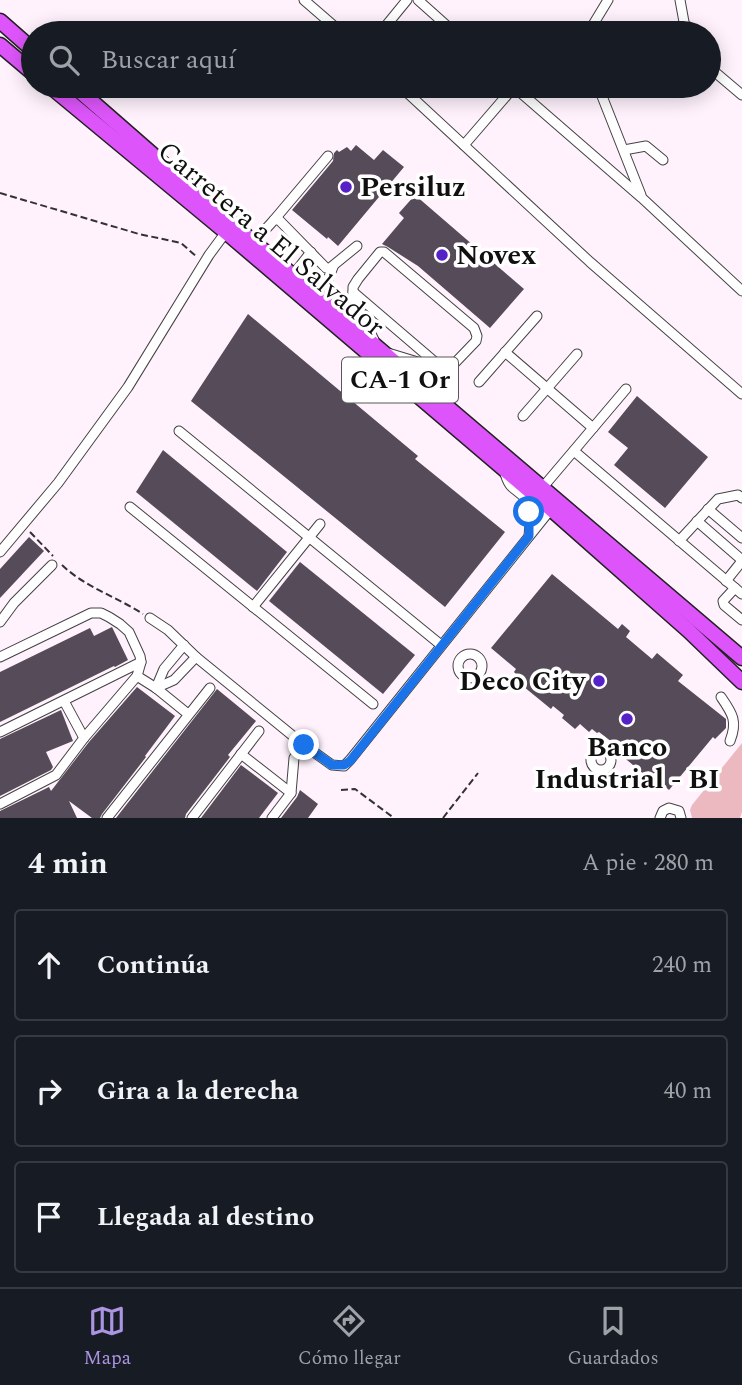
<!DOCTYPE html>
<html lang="es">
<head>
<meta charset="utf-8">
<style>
  body { margin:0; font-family:Spectral,serif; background:#242831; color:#f1f3f6 }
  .stop { position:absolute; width:21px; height:21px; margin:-16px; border:5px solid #1a73e8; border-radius:50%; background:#fff }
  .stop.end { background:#1a73e8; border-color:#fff; box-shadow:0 2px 7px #0008 }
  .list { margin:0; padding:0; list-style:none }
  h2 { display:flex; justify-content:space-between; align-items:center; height:91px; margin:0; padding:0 28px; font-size:30px }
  h2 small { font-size:23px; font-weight:400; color:#9ea1a6 }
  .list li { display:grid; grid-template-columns:46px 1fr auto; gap:21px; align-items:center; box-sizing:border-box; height:112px; margin:0 14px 14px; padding:0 14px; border:2px solid #363941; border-radius:7px }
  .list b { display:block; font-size:26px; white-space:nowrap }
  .list em { font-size:23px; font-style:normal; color:#9ea1a6 }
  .icon { flex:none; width:38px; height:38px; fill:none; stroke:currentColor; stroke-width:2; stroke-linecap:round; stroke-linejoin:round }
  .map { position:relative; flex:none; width:742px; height:818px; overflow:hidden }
  .search { position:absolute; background:#171b24; box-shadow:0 4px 18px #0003; left:21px; right:21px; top:21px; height:77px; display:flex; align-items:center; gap:18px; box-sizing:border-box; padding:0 24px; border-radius:38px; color:#9ea1a6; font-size:26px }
  .sheet { height:469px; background:#171b24 }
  nav { display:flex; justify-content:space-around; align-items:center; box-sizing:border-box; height:98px; border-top:2px solid #363941; background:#171b24; font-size:19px; color:#9ea1a6 }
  nav a { display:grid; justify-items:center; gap:4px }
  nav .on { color:#ab94e1 }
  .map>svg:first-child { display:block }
</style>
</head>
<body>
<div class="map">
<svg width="742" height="818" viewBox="0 0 742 818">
  <rect width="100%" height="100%" fill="#fff2fd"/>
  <path fill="#ecb9c1" d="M742,743v69l-2,6h-48l-2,-8 2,-5z"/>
  <g fill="#564b59">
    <path d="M356,145l18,15 9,-10 21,17 -66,79 -10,-9 -1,2 -35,-29 41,-49 1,-8 3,-3 2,2 8,-5 4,4z"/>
    <path d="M415,195l109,94 -34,39 -72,-62 -30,-19 -6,-3 22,-26 -5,-5z"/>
    <path d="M248,314l170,142 -3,3 90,73 -60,75 -254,-206z"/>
    <path d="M637,396l71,61 -43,51 -51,-43 14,-17 -20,-16z"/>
    <path d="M163,450l124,102 -30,39 -121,-99z"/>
    <path d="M29,537l15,14 -44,47v-29z"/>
    <path d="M300,562l115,93 -32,39 -114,-93z"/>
    <path d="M552,574l66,55 4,-5 8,7 -4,6 26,22 5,-6 26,22 -5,6 48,38v9l-11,11 -2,-2 -44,53 -21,-19 -3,4 -36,-30 3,-3 -13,-10 -2,1 -5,-4 -3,3 -9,-8 -5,5 -13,-11 2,-3 -11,-9 -2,3 -33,-27 3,-3 -7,-7 2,-3 -25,-21z"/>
    <path d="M112,627l16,33 -13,7 -1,-1 -114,56v-50l90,-44 4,8z"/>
    <path d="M137,687l38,29 -30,40 1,1 -44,57 -2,4h-8l-23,-17 8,17h-77v-7l49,-24 2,4 38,-49z"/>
    <path d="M217,689l39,32 -28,34 2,2 -44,57 -1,4h-69z"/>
    <path d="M61,710l12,31 -27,11 7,15 -2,3 -51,26v-57z"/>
    <path d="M241,765l37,28 -19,25h-58z"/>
    <path d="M300,790l18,14 -10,14h-27l16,-21z"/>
  </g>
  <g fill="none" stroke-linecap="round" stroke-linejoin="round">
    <g stroke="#434343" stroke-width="11">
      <g id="minor">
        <path d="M304,0l38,33"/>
        <path d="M418,0l37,33"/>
        <path d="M680,0l4,22 5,11"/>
        <path d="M380,33l27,-33"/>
        <path d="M588,33l20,-33"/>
        <path d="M709,67l33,28"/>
        <path d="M400,86l190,176 152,132"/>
        <path d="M513,86l129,112 100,93"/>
        <path d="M598,86l43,109"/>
        <path d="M464,145l50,-58"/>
        <path d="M624,150l22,-4 17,14"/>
        <path d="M274,220l54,-64"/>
        <path d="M254,242l20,-22h5l47,48h4l27,-22"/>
        <path d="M293,275l18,-23"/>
        <path d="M353,292l90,77"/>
        <path d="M315,293l14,-16 4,-10"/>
        <path d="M374,340l-21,-43v-10l5,-8 22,-27h4l6,5 84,71 3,8 -1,5 -25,26 -7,3 -56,-17"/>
        <path d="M505,352l88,76"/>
        <path d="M479,382l58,-66"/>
        <path d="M523,416l54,-62"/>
        <path d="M179,431l262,214"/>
        <path d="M574,451l168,143"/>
        <path d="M504,470c6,24 13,16 23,31 5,9 3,25 2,35"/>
        <path d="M543,487l83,-98"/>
        <path d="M130,507l243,197"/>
        <path d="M708,509l34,29"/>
        <path d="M697,521l45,39"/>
        <path d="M679,541l39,-42 20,-4 4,3"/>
        <path d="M0,552l58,-69 70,-96 81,-132 17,-23"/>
        <path d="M726,581l16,-20"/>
        <path d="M735,588l-12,13 1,4 18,15"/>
        <path d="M253,607l67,-83"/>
        <path d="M150,618l18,12 28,27 108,88 28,20 12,1 6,-6 201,-251"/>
        <path d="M0,622l14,-19 38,-38"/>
        <circle cx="470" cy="666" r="12"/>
        <path d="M0,657l91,-44h10l8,4 11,7 9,8 11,24 1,6 -4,14 -53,62 -28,37 -56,29"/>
        <path d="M137,676l19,12 32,26"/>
        <path d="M156,688l18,-8 22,-23"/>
        <path d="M156,688l8,-19 20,-24"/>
        <path d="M721,697c11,16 17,24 9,44"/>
        <path d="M64,701l20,37"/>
        <path d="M0,732l141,-70"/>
        <circle cx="601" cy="760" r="10"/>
        <path d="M241,754l50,39"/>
        <path d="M107,818l103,-130"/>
        <path d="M192,818l67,-87"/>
        <path d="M272,818l19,-25 3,-35 10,-13"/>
        <path d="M660,818l3,-7 6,-3 10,3 2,7"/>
      </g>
    </g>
    <g stroke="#212121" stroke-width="17">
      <g id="highway">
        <path d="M0,21l33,29"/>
        <path d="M0,45l33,28"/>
        <path d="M50,86l176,146 325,277 138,122 53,51"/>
        <path d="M74,86l143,125 525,447"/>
      </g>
    </g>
    <g stroke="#323232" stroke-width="2" stroke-dasharray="7 3.5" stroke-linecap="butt">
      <path d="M0,193l139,41 42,9 16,14"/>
      <path d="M30,532l23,24"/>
      <path d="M62,565c23,22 55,32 81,49"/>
      <path d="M341,790l14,-1 39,29"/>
      <path d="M443,818l35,-45"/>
    </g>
    <use href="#minor" stroke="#fff" stroke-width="9"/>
    <use href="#highway" stroke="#dd55fa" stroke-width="14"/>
  </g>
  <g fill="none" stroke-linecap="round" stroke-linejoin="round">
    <path stroke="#1a73e8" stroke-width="9" d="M304,745l28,20h12l6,-4 179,-225v-24"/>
  </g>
  <g fill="#5621c7" stroke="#fff" stroke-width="2.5">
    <circle cx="346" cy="187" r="7"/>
    <circle cx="442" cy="255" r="7"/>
    <circle cx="599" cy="681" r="7"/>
    <circle cx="627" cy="719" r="7"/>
  </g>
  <g text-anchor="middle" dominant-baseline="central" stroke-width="7" stroke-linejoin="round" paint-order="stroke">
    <rect fill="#fff" stroke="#585858" stroke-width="2" x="342" y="357.5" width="116" height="45" rx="5"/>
    <g font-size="26" font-weight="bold" fill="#101010">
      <text x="400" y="380">CA-1 Or</text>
    </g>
    <g font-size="28" font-weight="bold" fill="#101010" stroke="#fff" text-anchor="start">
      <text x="360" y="187">Persiluz</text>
      <text x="456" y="255">Novex</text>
      <text x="585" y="681" text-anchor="end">Deco City</text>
      <text x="627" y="747" text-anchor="middle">Banco<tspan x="627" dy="32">Industrial - BI</tspan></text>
    </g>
    <g font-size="28" fill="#101010" stroke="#fff">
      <text transform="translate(271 239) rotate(40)">Carretera a El Salvador</text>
    </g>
  </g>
</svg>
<div class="stop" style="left:529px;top:512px"></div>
<div class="stop end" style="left:304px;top:745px"></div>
<div class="search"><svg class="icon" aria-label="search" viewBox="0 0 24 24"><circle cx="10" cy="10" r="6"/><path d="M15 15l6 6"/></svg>Buscar aquí</div>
</div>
<section class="sheet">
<h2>4 min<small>A pie · 280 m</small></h2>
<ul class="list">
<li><svg class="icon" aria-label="ahead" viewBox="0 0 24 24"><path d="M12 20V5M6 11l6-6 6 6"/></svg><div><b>Continúa</b></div><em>240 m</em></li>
<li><svg class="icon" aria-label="right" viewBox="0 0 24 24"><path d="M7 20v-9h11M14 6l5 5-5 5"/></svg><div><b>Gira a la derecha</b></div><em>40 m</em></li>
<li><svg class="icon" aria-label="arrive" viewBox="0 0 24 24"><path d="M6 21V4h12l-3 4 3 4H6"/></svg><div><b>Llegada al destino</b></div></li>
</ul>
</section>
<nav>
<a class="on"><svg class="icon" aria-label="map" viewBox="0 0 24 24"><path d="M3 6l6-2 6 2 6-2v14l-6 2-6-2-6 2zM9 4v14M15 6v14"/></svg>Mapa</a>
<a><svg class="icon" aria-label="directions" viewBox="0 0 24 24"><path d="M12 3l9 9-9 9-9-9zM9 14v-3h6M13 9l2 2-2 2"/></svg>Cómo llegar</a>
<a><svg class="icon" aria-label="saved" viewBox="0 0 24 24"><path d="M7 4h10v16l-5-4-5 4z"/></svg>Guardados</a>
</nav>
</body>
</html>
